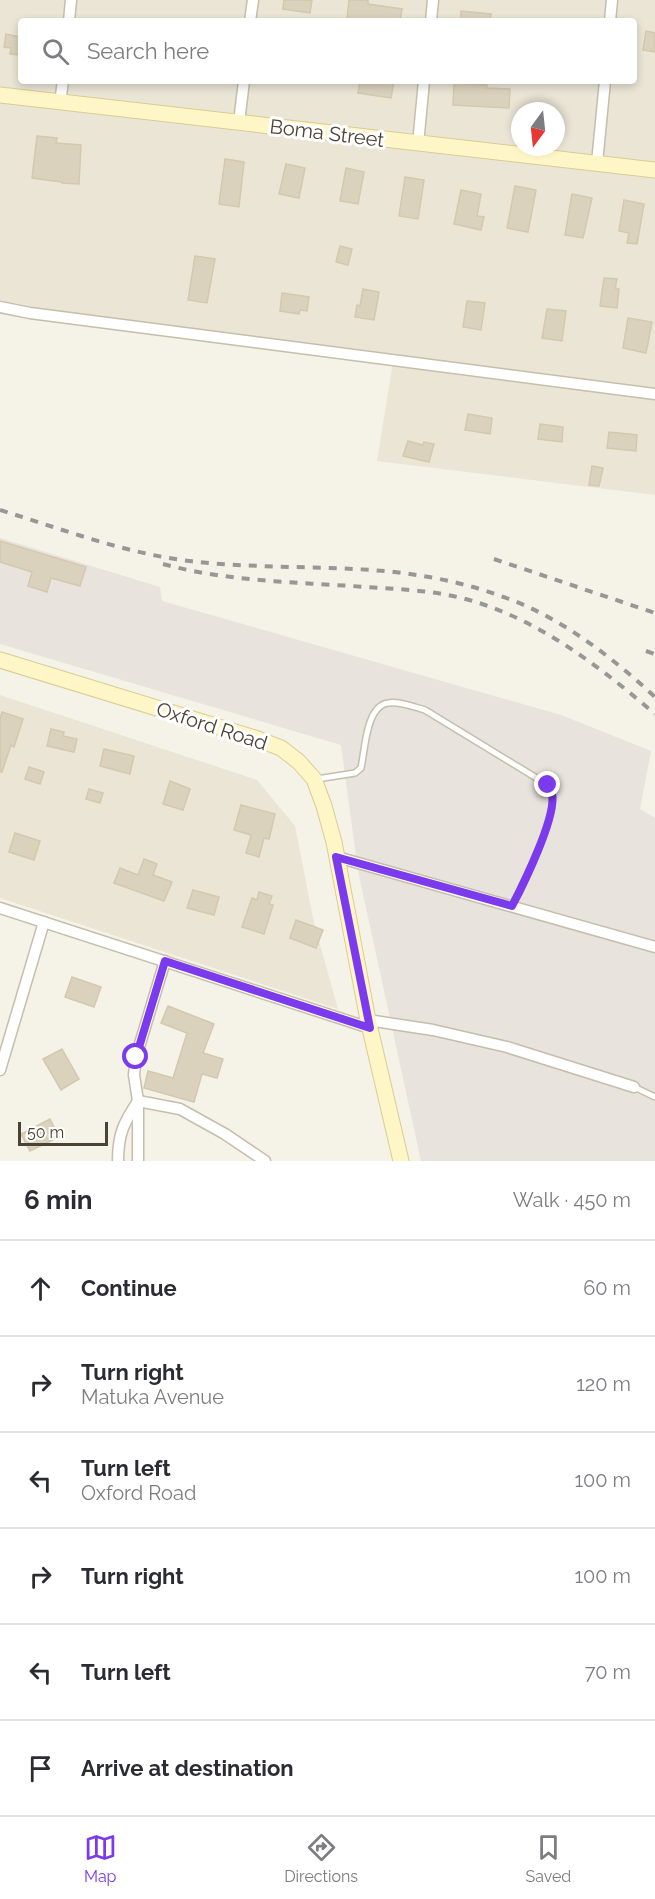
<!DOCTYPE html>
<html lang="en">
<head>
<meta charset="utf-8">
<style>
  body { margin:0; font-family:Raleway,sans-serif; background:#f7f7f7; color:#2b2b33 }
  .compass { position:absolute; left:511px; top:102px; width:54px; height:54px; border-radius:50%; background:#fff; box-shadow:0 3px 9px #0003; rotate:195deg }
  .scale { position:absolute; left:18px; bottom:15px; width:90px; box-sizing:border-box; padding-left:6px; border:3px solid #4a4335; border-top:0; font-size:16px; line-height:21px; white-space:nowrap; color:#4a4335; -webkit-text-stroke:4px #fff; paint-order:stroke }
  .stop { position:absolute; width:18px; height:18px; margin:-14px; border:4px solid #7c3aed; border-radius:50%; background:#fff }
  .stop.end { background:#7c3aed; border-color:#fff; box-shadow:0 2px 6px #0008 }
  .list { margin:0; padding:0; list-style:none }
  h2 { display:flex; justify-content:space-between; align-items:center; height:78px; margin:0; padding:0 24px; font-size:26px }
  h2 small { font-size:20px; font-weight:400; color:#7c7c81 }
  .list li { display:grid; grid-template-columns:39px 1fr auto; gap:18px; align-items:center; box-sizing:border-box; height:96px; padding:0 24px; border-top:2px solid #e1e1e2 }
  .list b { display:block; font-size:22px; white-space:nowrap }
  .list p { margin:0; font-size:20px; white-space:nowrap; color:#7c7c81 }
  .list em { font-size:20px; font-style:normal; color:#7c7c81 }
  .icon { flex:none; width:33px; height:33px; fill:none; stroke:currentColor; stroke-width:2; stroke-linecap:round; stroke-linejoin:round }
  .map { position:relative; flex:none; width:655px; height:1161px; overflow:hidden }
  .search { position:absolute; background:#fff; box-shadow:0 3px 9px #0003; left:18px; right:18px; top:18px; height:66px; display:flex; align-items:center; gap:15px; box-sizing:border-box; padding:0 21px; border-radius:6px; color:#7c7c81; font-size:22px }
  .sheet { height:654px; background:#fff }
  nav { display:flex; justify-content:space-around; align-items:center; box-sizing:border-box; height:84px; border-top:2px solid #e1e1e2; background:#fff; font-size:16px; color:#7c7c81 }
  nav a { display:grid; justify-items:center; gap:3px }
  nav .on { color:#7c3aed }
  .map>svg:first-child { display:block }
</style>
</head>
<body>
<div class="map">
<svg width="655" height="1161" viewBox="0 0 655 1161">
  <rect width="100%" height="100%" fill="#f5f2e7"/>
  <g fill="#eae5d5" fill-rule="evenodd">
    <path d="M0,0h655v495l-278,-34 17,-105 -394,-50zM21,21h613v60h-613zM520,111h36v36h-36z"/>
    <path d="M0,695l257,85 38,46 19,97 24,86 -338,-111z"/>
  </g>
  <path fill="#e8e3dc" d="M0,538l160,49 2,14 399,114 90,36 -11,58 15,9v343h-234l-63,-290 -17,-126 -341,-101z"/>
  <g fill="#dbd2be" stroke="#d4c8ad" stroke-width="1.5">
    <path d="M284,0h28l-2,13 -27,-4z"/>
    <path d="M349,0h19v4l34,5 -2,12h-37l-16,-2z"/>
    <path d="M461,11l30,3 -1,7h-29z"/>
    <path d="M646,31l9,2v19l-12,-2z"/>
    <path d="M6,34l15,3v18l-11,-1 1,-6 -7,-1z"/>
    <path d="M360,81h34l-3,17 -33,-5z"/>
    <path d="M454,83l33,2v3l23,1 -1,19 -56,-3z"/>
    <path d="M37,136l20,2 -1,5 25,2 -2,39 -17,-1v-1l-30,-4z"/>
    <path d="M225,159l19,3 -5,45 -20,-3z"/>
    <path d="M286,164l19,4 -6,30 -20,-4z"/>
    <path d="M346,168l18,4 -6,32 -18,-3z"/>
    <path d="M405,177l19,3 -6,39 -19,-3z"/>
    <path d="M515,186l21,4 -8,42 -21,-4z"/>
    <path d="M461,190l20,4 -4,22 7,1 -3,13 -27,-6z"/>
    <path d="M572,194l20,4 -9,40 -18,-3z"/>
    <path d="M624,200l20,4 -7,40 -10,-1 2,-10 -10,-2z"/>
    <path d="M340,246l12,3 -4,16 -12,-3z"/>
    <path d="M195,256l20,3 -8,44 -19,-3z"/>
    <path d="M604,278l13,1 -2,9 4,1 -2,19 -17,-2z"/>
    <path d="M363,289l16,3 -5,28 -19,-3 2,-12 3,1z"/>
    <path d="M282,293l27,4 -2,14 -7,-1 -1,4 -19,-3z"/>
    <path d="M467,301l18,2 -4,27 -18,-3z"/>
    <path d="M547,309l19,2 -4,30 -20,-3z"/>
    <path d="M628,318l24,4 -6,31 -23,-5z"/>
    <path d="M468,414l24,4 -2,16 -25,-4z"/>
    <path d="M540,424l23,3 -1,15 -24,-3z"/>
    <path d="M609,432l28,3 -1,16 -29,-3z"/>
    <path d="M408,441l15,4 1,-3 10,2 -5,18 -26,-6z"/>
    <path d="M592,466l11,2 -4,18 -10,-1z"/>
    <path d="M0,541l86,26 -6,19 -29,-8 -4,14 -19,-6 4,-14 -32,-10z"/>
    <path d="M2,712l21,7 -9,28 -3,-2 -9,27h-2v-53z"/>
    <path d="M51,729l13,3 -1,4 14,3 -3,13 -27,-6z"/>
    <path d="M104,749l30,7 -4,18 -30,-8z"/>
    <path d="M29,767l15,5 -4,12 -15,-5z"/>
    <path d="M170,781l20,8 -7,21 -20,-6z"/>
    <path d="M89,789l14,4 -3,10 -14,-4z"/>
    <path d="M241,805l34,9 -6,25 -5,-1 -5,19 -13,-4 5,-18 -17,-5z"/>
    <path d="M15,833l25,8 -6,19 -25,-8z"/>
    <path d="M144,859l13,5 -4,11 19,7 -8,19 -50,-18 6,-15 18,7z"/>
    <path d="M193,890l26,7 -5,18 -27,-7z"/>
    <path d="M259,892l13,4 -3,8 4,1 -9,29 -22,-7 10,-29 5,2z"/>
    <path d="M296,920l27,10 -7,18 -26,-10z"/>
    <path d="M72,977l29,10 -7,20 -29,-10z"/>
    <path d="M168,1006l46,18 -11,29 20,6 -6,19 -15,-4 -8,28 -50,-14 4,-17 25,7 14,-45 -26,-10z"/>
    <path d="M62,1049l17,30 -18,11 -18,-31z"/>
    <path d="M50,1119l9,18 -29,14 -9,-17z"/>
  </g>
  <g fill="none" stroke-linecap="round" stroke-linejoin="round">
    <g stroke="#c5beab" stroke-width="8">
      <g id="lane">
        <path d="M317,779l38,-6 6,-5c4,-18 5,-62 27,-65 12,-2 26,4 37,7l123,75c0,1 4,8 4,9 5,22 -29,91 -40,112"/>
        <path d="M634,1087l21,10"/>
      </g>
    </g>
    <g stroke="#c5beab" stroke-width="13">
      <g id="street">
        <path d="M69,21l2,-21"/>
        <path d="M250,21l3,-21"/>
        <path d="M431,21l2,-21"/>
        <path d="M610,21l2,-21"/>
        <path d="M60,102l3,-21"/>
        <path d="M239,122l5,-41"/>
        <path d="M418,144l6,-63"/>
        <path d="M597,163l8,-82"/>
        <path d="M0,307l30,6 625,81"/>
        <path d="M337,857l318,90"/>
        <path d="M0,908l370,120"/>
        <path d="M368,1020l65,10 74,17 127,40"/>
        <path d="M0,1070l44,-148"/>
        <path d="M118,1161c0,-28 6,-38 20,-60l42,8 45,25 40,27"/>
        <path d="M138,1161v-60l-4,-26 2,-18 29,-96"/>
      </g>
    </g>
    <g stroke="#dacc92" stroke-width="17">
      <g id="secondary">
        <path d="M0,95l655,75"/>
        <path d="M0,660l255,78 26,10 18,14 15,17 10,27 10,36 34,178 33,141"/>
      </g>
    </g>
    <use href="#lane" stroke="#fff" stroke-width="5"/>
    <use href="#street" stroke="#fff" stroke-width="10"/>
    <use href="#secondary" stroke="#fff6c8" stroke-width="15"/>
    <g stroke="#979797" stroke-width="4" stroke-dasharray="8 8" stroke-linecap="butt">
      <path d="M0,510c62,19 124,43 189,51 60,7 121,5 182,9 46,3 94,12 138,29 54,20 104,59 146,98"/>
      <path d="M494,559l161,54"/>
      <path d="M163,564c66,18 135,18 203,23 31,2 61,3 91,10 75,17 141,68 198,117"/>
      <path d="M646,651l9,3"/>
    </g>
  </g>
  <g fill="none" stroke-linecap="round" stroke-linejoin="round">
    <path stroke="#7c3aed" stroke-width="8" d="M136,1057l29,-96 205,67 -34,-171 176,49c11,-21 45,-90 40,-112 0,-1 -4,-8 -4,-9"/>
  </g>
  <g text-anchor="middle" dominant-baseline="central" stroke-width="6" stroke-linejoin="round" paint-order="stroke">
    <g font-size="20" fill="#4a4335" stroke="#fff">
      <text transform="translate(327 133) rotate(7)">Boma Street</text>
      <text transform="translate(212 726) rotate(18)">Oxford Road</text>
    </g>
  </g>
</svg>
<svg class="compass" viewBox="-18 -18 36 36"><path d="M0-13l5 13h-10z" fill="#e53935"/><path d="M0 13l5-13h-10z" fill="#7c7c81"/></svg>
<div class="scale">50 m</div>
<div class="stop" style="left:136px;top:1057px"></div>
<div class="stop end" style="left:548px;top:785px"></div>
<div class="search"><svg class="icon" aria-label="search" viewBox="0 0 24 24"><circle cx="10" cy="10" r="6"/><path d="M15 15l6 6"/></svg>Search here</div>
</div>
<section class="sheet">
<h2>6 min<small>Walk · 450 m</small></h2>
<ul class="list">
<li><svg class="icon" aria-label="ahead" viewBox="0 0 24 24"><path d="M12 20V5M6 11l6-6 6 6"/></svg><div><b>Continue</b></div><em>60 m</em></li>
<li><svg class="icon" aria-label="right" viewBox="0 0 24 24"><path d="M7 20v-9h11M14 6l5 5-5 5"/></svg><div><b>Turn right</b><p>Matuka Avenue</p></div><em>120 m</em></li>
<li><svg class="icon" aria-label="left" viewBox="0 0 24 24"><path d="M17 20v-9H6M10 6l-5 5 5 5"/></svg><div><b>Turn left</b><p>Oxford Road</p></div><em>100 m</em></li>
<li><svg class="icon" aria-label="right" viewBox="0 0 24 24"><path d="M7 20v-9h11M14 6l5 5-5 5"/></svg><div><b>Turn right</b></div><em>100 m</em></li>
<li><svg class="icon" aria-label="left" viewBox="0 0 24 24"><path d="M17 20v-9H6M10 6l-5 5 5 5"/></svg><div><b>Turn left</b></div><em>70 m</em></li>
<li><svg class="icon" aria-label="arrive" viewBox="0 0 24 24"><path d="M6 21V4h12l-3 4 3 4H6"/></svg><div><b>Arrive at destination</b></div></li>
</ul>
</section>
<nav>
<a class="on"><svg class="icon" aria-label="map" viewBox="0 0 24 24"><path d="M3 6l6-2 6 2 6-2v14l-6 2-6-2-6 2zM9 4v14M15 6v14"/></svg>Map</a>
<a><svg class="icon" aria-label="directions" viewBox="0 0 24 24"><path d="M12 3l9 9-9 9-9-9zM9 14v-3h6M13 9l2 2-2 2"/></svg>Directions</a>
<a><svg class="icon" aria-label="saved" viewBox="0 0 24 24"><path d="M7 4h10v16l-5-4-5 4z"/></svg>Saved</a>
</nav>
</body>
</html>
